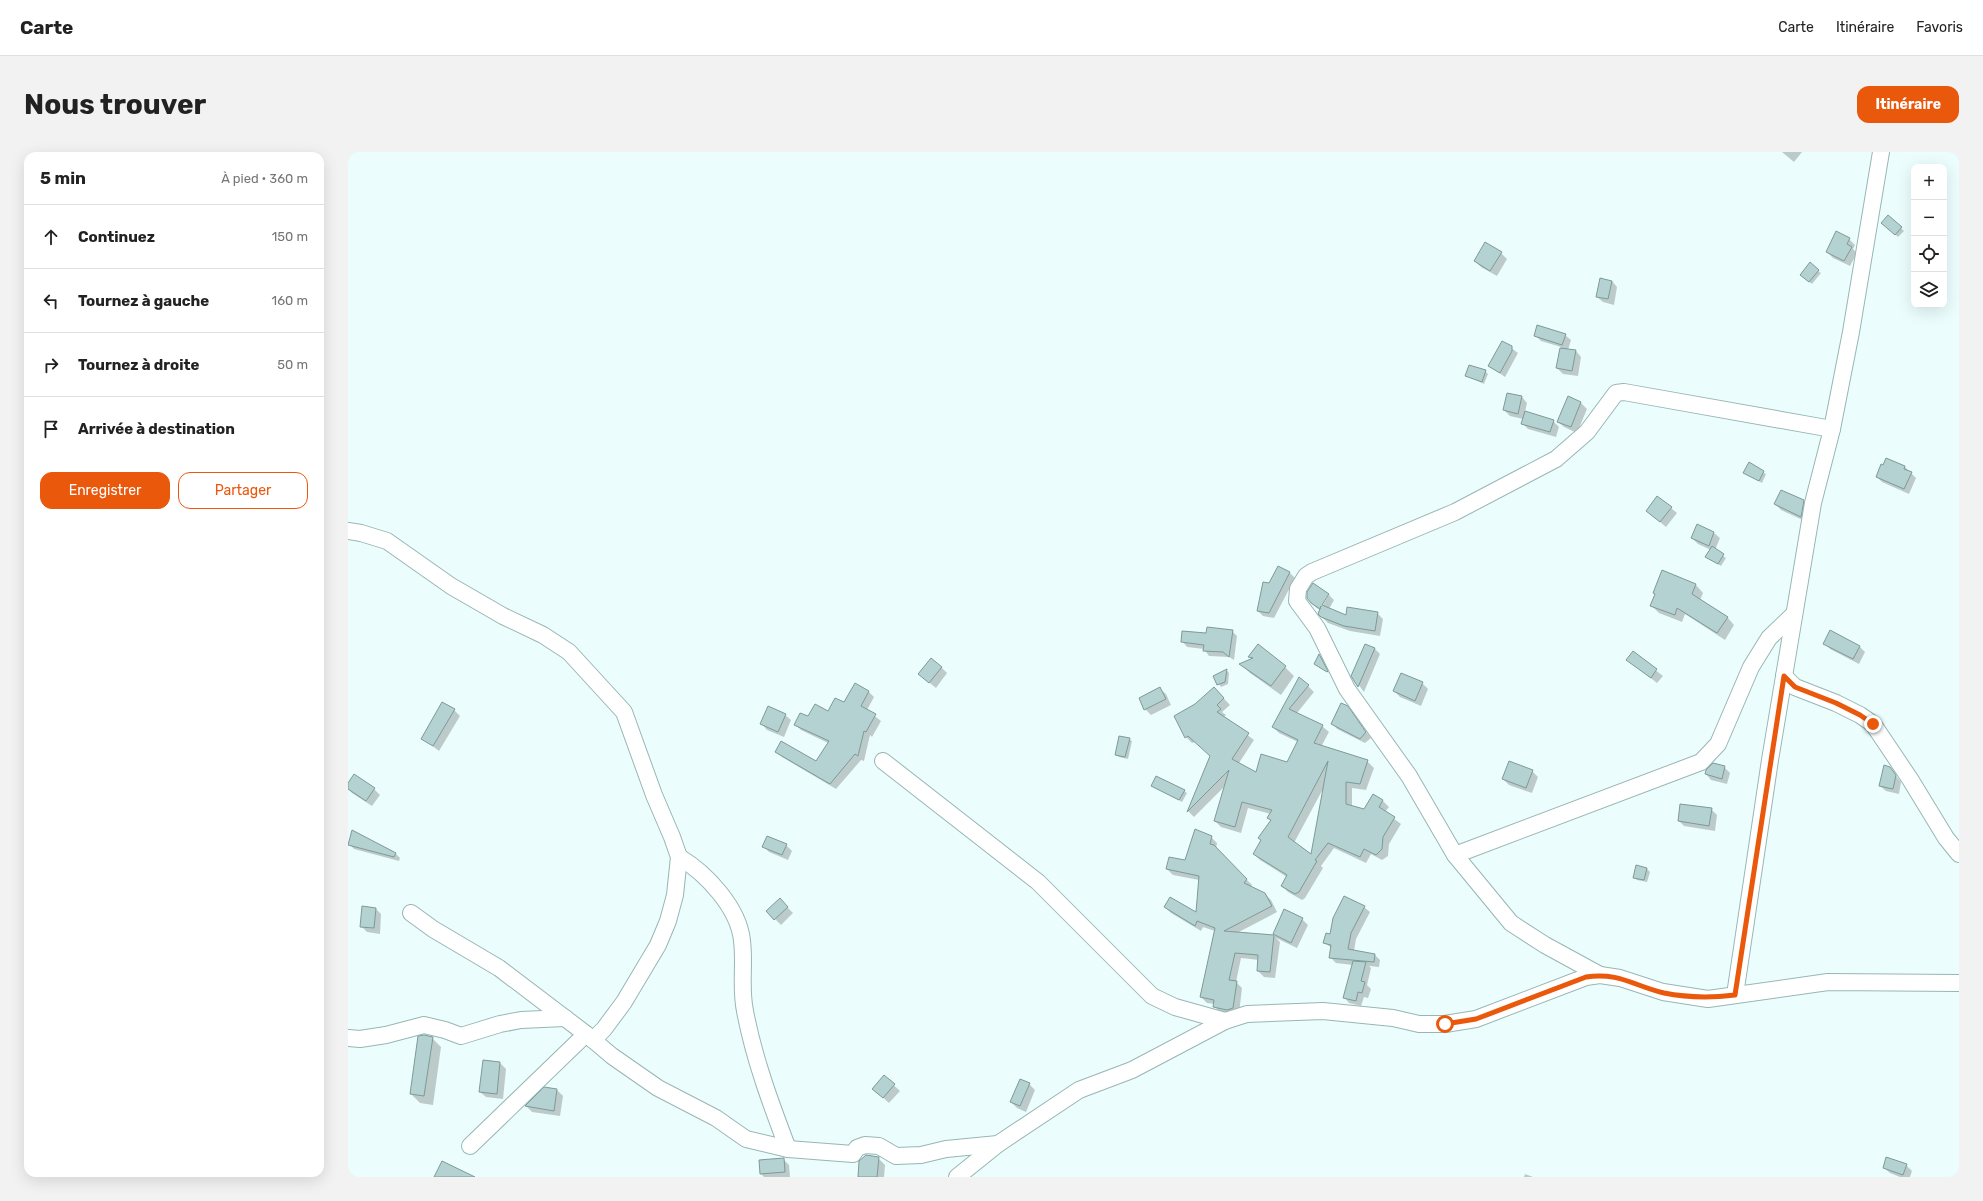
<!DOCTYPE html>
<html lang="fr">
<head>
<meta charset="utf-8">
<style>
  body { margin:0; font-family:Rubik,sans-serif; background:#f2f2f2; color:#222 }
  .controls { position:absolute; right:12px; top:12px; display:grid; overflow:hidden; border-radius:8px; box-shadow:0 4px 16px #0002 }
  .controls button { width:36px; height:36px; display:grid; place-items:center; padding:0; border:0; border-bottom:1px solid #e0e0e0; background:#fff; color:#222; font:20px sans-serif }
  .stop { position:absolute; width:12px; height:12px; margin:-9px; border:3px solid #ea580c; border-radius:50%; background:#fff }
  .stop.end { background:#ea580c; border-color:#fff; box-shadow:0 1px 4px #0008 }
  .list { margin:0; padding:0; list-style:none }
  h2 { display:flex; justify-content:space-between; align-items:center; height:52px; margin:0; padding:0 16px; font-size:17px }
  h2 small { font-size:13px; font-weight:400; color:#767676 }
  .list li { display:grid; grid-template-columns:26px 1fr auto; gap:12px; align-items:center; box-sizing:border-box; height:64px; padding:0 16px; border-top:1px solid #e0e0e0 }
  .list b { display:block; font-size:15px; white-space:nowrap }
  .list em { font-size:13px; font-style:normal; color:#767676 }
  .actions { display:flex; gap:8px; padding:12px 16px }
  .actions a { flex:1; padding:9px 0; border:1px solid #ea580c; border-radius:12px; text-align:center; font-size:14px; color:#ea580c }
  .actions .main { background:#ea580c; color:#fff }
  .icon { flex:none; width:22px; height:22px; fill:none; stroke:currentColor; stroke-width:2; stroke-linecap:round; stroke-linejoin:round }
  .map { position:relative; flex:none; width:1611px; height:1025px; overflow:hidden; border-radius:12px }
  header { display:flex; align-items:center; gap:24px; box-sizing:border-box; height:56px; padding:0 20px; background:#fff; border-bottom:1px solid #e0e0e0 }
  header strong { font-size:19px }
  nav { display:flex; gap:22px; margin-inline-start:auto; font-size:14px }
  .intro { display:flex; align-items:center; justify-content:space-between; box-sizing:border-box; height:96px; padding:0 24px }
  h1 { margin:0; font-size:28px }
  .button { padding:10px 18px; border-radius:12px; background:#ea580c; color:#fff; font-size:14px; font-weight:700 }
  main { display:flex; gap:24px; padding:0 24px }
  aside { flex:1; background:#fff; border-radius:12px; box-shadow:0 4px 16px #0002 }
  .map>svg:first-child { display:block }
</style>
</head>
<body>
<header>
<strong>Carte</strong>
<nav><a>Carte</a><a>Itinéraire</a><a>Favoris</a></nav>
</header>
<div class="intro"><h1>Nous trouver</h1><a class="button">Itinéraire</a></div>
<main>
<aside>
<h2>5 min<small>À pied · 360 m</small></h2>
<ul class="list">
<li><svg class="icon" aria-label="ahead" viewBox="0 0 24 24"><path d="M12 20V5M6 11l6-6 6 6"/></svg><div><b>Continuez</b></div><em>150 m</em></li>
<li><svg class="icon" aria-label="left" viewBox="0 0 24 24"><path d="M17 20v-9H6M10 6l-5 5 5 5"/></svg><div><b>Tournez à gauche</b></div><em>160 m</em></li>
<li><svg class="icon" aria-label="right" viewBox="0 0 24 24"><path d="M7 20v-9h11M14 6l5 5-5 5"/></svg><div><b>Tournez à droite</b></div><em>50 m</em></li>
<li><svg class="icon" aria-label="arrive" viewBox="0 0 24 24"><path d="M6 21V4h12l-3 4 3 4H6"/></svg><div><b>Arrivée à destination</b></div></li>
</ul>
<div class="actions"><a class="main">Enregistrer</a><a>Partager</a></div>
</aside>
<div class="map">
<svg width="1611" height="1025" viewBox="0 0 1611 1025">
  <rect width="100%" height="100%" fill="#ebfefd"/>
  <g fill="#0003" fill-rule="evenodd">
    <path d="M1434,0h20l-8,10z"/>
    <path d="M1540,64l16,15 -6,6 -15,-14z"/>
    <path d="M1501,87l6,6 -2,4 4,4 -7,13 -17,-8 -6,-6z"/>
    <path d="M1153,101l6,6 -10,17 -16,-9 -6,-6z"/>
    <path d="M1470,119l3,2 -9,11 -9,-7z"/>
    <path d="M1264,129l5,6 -3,18 -11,-3 -6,-5z"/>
    <path d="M1187,183h30l6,5 -3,10 8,1 5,6 -3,19 -15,-2 -6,-6 4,-21 -20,-6z"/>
    <path d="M1155,190l15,11 -13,24 -16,-11z"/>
    <path d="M1137,219l3,3 -4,10 -18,-9z"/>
    <path d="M1174,245l5,6 -2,9 28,9 6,6 -3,10 -28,-8 -6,-6 1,-4 -13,-3 -6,-6z"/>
    <path d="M1220,246l13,5 6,6 -10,24 -13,-6 -6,-5z"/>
    <path d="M1539,307l18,8 11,11 -7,16 -27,-12 -5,-5z"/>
    <path d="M1401,312l17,10 -4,9 -18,-11z"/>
    <path d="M1455,349l6,6 -2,15 -26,-12 -6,-6z"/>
    <path d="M1323,356l6,5 -11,14 -19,-16z"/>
    <path d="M1349,374l17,7 6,5 -5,12 11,8 -5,8 -12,-7 2,-9 -13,-6 -6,-6z"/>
    <path d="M931,416l11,5 5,5 -21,40 -11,-2 -5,-5z"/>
    <path d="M1315,420l33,13 7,8 -3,7 27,17 7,8 -9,15 -40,-26 -3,8 -23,-9 -7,-7 4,-11 -2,-2z"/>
    <path d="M979,442l-9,15 2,1 9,-15 5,5 -5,9 18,7 30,-3 6,6 -3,17 -30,-5 -22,-8 -7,-7v-5l-3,-2 -7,-6z"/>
    <path d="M884,479l5,5 -3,24 -5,-3 -20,-1 -5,-7 -17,-2 -5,-6 25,-7z"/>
    <path d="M1477,491l34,3 6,6 -6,12 -29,-15z"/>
    <path d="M1026,496l6,6 -16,38 -12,-16z"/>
    <path d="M1285,501l30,23 -6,7 -29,-23z"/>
    <path d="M972,504l2,2 7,15 -14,-9z"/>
    <path d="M902,505l35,10 9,9 -13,19 -31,-22 -9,-9 11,-5z"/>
    <path d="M593,515l6,6 -11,15 -10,-8z"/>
    <path d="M879,519l2,2 -1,11 -7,3 -7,-11z"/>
    <path d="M1074,531l6,6 -7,17 -21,-9 -6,-6z"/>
    <path d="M960,534l6,6 -17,21 25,13 7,6 -8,15 46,14 7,7 -8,22 -14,-2v19l12,3 18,-10 7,7 -4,5 16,12 -12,20 -1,12 -6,4 -11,-6 -5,9 -32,-15 -13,18 2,2 -18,30 -3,2 -14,-8 -6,-6 5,-9 -27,-17 -6,-6 17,-33 -2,-3 2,-4 -23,-6 -7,25 -20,-6 -6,-6 10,-35 -31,31 -6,-6 23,-55 -16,-14 -3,1 -6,-6 10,-32 18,-17 16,17 -8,7 4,3 -2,2 30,23 -15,23 18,10 31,-10 10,-21 -19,-9 -6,-6zM976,635l-13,68 -17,-12z"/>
    <path d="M812,537l6,5 5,11 -20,10 -6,-6z"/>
    <path d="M520,539l6,6 -7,13 14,11 -9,16 -2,-2 -6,26 -3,-1 -25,29 -54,-32 -6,-5 40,11 12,-20 -27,-13 -6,-6 13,-6 20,-6z"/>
    <path d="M999,555l24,31 -6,5 -28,-14 -5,-6z"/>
    <path d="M106,558l6,6 -21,35 -17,-13z"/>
    <path d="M437,563l6,5 -7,17 -17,-7 -5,-6z"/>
    <path d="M781,587l3,2 -4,18 -9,-2 -3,-2z"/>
    <path d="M1376,615l6,6 -3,11 -16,-4 -5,-6z"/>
    <path d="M1542,616l11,14 -2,12 -13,-3 -6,-5z"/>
    <path d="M1184,619l6,6 -6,16 -23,-8 -6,-6z"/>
    <path d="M0,633l26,4 6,6 -8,11 -20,-13 -4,-4z"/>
    <path d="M805,634l31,5 3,2 -5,9z"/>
    <path d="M1363,657l6,6 -2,16 -31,-5 -5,-5z"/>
    <path d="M863,685l6,6 -1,6 36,36 -1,2 14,7 6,6 6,12 -40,21 39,3 -2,-2 28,-15 6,6 -11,23 -21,-10 4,4 -5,36 -11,-1 -6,-6 1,-11 -18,-2 -5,24 6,6 -3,26 -18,-1 -6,-6v-3l-8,-1 -6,-6 14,-66 -12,-4 -2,4 -30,-18 -6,-6 32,6 2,-33 -26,-5 -6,-6 19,-7z"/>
    <path d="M1,692l47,10 4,4 -1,3 -45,-12z"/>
    <path d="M438,693l6,6 -4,9 -19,-8 -5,-5z"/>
    <path d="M1289,714l10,3 3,3 -3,10 -10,-2 -3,-3z"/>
    <path d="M432,748l13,13 -12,12 -6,-6z"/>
    <path d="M1016,755l6,5 -14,27 -2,12 21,4 5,5 -1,7 -10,-1 2,2 -4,17 4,4 -3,9 -4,-1 -3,9 -12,-3 -5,-6 9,-32 -17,-2 -5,-5 1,-10 -8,-5 7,-8z"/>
    <path d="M28,757l5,5 -1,20 -13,-2 -6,-6z"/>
    <path d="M84,886l9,9 -8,58 -13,-2 -9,-9z"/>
    <path d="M136,909l16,2 6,6 -3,30 -17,-2 -6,-5z"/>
    <path d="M536,924l16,15 -11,12 -10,-9z"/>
    <path d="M681,932l6,6 -9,22 -9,-4 -6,-6z"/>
    <path d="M197,936l12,2 6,6 -3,20 -28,-4 -6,-6z"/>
    <path d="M530,1006l7,7 -1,12h-25z"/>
    <path d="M435,1007l6,6 1,12h-26l-3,-3z"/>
    <path d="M1558,1013l6,6 -2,6h-10l-10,-4 -6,-5z"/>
    <path d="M1177,1022l8,3h-9z"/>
  </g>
  <g fill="#b4d2d1" stroke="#7d9a98" fill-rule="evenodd">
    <path d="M1540,63l14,12 -7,8 -14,-12z"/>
    <path d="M1488,79l14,7 -3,6 5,3 -8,14 -18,-9z"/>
    <path d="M1137,90l17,10 -12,19 -16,-10z"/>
    <path d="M1462,110l9,8 -10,12 -9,-7z"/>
    <path d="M1252,126l12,3 -4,18 -12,-2z"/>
    <path d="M1189,173l29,9 -4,11 -28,-9z"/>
    <path d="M1154,189l10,5v5l-12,22 -12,-7z"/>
    <path d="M1212,196l16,2 -4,21 -16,-3z"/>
    <path d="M1121,213l17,5 -4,12 -17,-6z"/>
    <path d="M1159,241l15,3 -4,18 -15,-4z"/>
    <path d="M1220,244l13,6 -10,25 -14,-5z"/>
    <path d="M1177,259l29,9 -4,12 -29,-8z"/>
    <path d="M1538,306l19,8 -1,3 8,3 -8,17 -28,-12 5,-13 2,1z"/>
    <path d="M1401,310l15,9 -5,10 -16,-8z"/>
    <path d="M1433,338l23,10 -3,17 -27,-13z"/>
    <path d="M1309,344l15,11 -12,15 -14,-11z"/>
    <path d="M1349,372l17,8 -5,14 -18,-8z"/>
    <path d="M1364,394l12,8 -6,10 -13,-7z"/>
    <path d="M930,414l12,6 -21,41 -12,-2 6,-29 6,1z"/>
    <path d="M1314,418l34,14 -4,10 36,23 -11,16 -40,-25 -2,7 -25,-9 5,-12 -2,-1z"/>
    <path d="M965,431l16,11 -7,11 24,10 1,-8 31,5 -3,19 -31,-5 -23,-9 -3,-3 3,-8 -1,3 -9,-6 -4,-5v-6z"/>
    <path d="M859,475l26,3 -4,27 -6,-5 -20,-1 1,-6 -23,-3 1,-11 24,2z"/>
    <path d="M1482,478l30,16 -7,13 -30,-15z"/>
    <path d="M910,492l28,22 -15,20 -32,-22 14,-6 -5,-1z"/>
    <path d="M1017,492l10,4 -17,39 -7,-11z"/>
    <path d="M1285,499l24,18 -6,9 -25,-18z"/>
    <path d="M971,502l9,17 -1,1 -13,-8z"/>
    <path d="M583,506l11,9 -13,16 -11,-9z"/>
    <path d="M879,517l-2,13 -8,3 -4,-9z"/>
    <path d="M1053,521l22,9 -8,19 -22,-10z"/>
    <path d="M951,525l10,8 -20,24 34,16 -9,18 54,17 -8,24 -14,-2v22l18,5 9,-15 10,6 -4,7 16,10 -12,20 -1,12 -6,6 -12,-6 -4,8 -32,-14 -13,17 2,1 -18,31 -4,2 -14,-8 6,-11 -34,-21 8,-14 -3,-2 13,-18 -4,-2 5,-8 -30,-8 -7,25 -21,-6 15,-51 -42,42 23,-56 -22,-20 -3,2 -11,-22 21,-12 19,-17 10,11 -7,7 4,4 -4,3 32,21 -17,26 24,13 5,-18 26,8 11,-22 -26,-13zM980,609l-17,93 -23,-17z"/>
    <path d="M507,531l14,8 -8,15 15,8 -10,18 -2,-1 -6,25 -3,-2 -25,30 -55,-32 6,-11 35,20 13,-20 -35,-16 6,-12 8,3 7,-12 13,7 7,-13 9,4z"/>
    <path d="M812,535l6,12 -22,11 -5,-12z"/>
    <path d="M94,550l13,7 -22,37 -12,-7z"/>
    <path d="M993,551l7,3 18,26 -6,7 -29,-15z"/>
    <path d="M420,554l18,8 -8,18 -18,-8z"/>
    <path d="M771,584l11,2 -5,19 -10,-2z"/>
    <path d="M1161,609l24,9 -7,18 -24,-9z"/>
    <path d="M1365,611l12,3 -3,13 -17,-5 1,-4z"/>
    <path d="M1536,613l6,2 6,8 -3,14 -14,-3z"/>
    <path d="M6,622l21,14 -9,13 -18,-12v-6z"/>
    <path d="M808,624l29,14 -6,10 -28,-14z"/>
    <path d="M1332,652l32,4 -3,18 -31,-5z"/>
    <path d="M847,677l17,7 -2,8 4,1 33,34 -3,4 21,10 7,13 -48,25 50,4 -4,37 -13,-1 1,-16 -23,-2 -6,27 8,1 -4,27 -6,2 -14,-3 1,-7 -14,-3 15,-69 -18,-7 -2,5 -31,-19 6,-10 26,15 3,-36 -33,-7 3,-12 16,3z"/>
    <path d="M4,678l44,23 -2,4 -46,-12z"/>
    <path d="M419,684l20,8 -5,11 -20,-8z"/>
    <path d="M1288,713l11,3 -3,12 -11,-2z"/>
    <path d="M996,744l21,10 -14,27 -3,16 27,5 -1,8 -45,-4 2,-13 -8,-2 3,-10 4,1 3,-16z"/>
    <path d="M432,746l8,9 -14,13 -8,-9z"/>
    <path d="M14,754l14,2 -2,20 -14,-1z"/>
    <path d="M936,757l19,9 -12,25 -18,-9z"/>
    <path d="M1005,809l13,1 -5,19 4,1 -3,11 -4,-1 -2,9 -13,-3z"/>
    <path d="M76,883l9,2 -9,59 -14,-2 8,-58z"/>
    <path d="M135,908l17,2 -3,32 -18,-2z"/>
    <path d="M536,923l11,9 -12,14 -11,-9z"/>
    <path d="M672,927l10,4 -10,23 -10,-4z"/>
    <path d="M196,935l13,2 -3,22 -29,-5z"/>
    <path d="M518,1003l13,2 -2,20h-19l1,-16z"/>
    <path d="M1538,1005l21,7 -4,11 -20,-7z"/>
    <path d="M436,1006l1,14 -25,2 -1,-14z"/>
    <path d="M94,1009l33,16h-41z"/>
  </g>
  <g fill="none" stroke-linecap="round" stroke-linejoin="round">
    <g stroke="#98b6b4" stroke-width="18">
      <g id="minor">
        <path d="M0,379l13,2 26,8 64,45 52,30 40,19 26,17 55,60 30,83 18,42 7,20 -4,38 -7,26 -10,24 -34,57 -20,27 -11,11"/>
        <path d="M1436,524l11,11 41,16 24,12 13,9 37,55 36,59 13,16"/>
        <path d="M535,609l155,121 114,114 23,11 50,14"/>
        <path d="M1107,703l246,-93 17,-18 33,-77 18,-29 25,-24"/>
        <path d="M331,705c27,16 60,51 63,84 3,23 -2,47 3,70 9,48 26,93 43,138"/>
        <path d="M63,761l22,16 66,39 87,66 26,22 46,32 58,30 30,21 42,10 65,5 4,-6 8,-3 14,1 17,10 25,-1 25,-6 52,-5"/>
        <path d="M1252,823l-55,-30 -34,-22 -56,-68 -46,-79 -62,-87 -30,-61 -20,-27 1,-12 8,-13 6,-4 143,-60 101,-53 31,-27 29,-39 8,-1 208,37"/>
        <path d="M1387,843l35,-235 43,-257 19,-74 19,-97 30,-180"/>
        <path d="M0,886l12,1 26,-4 38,-10 21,5 16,6 39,-12 21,-4 44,-2"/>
        <path d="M122,994l116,-112"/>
        <path d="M609,1025l41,-33 81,-54 53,-20 93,-49 22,-7 76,-3 70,7 26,6h26l31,-5 110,-42 14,-2 20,3 43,14 45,7 120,-17 131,1"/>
      </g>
    </g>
    <use href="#minor" stroke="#fff" stroke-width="16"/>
  </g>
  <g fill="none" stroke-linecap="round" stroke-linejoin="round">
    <path stroke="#ea580c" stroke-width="5" d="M1097,872l31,-5 110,-42c33,-5 48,9 78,16 25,5 46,5 71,2l49,-319 11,11 41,16 24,12 13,9"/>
  </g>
</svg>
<div class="controls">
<button>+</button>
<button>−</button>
<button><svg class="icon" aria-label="locate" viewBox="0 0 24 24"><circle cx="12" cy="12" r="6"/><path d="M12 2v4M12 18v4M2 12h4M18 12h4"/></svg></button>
<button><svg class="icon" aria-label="layers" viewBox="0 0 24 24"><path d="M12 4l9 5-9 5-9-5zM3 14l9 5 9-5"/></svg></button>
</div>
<div class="stop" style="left:1097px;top:872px"></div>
<div class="stop end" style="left:1525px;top:572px"></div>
</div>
</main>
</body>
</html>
